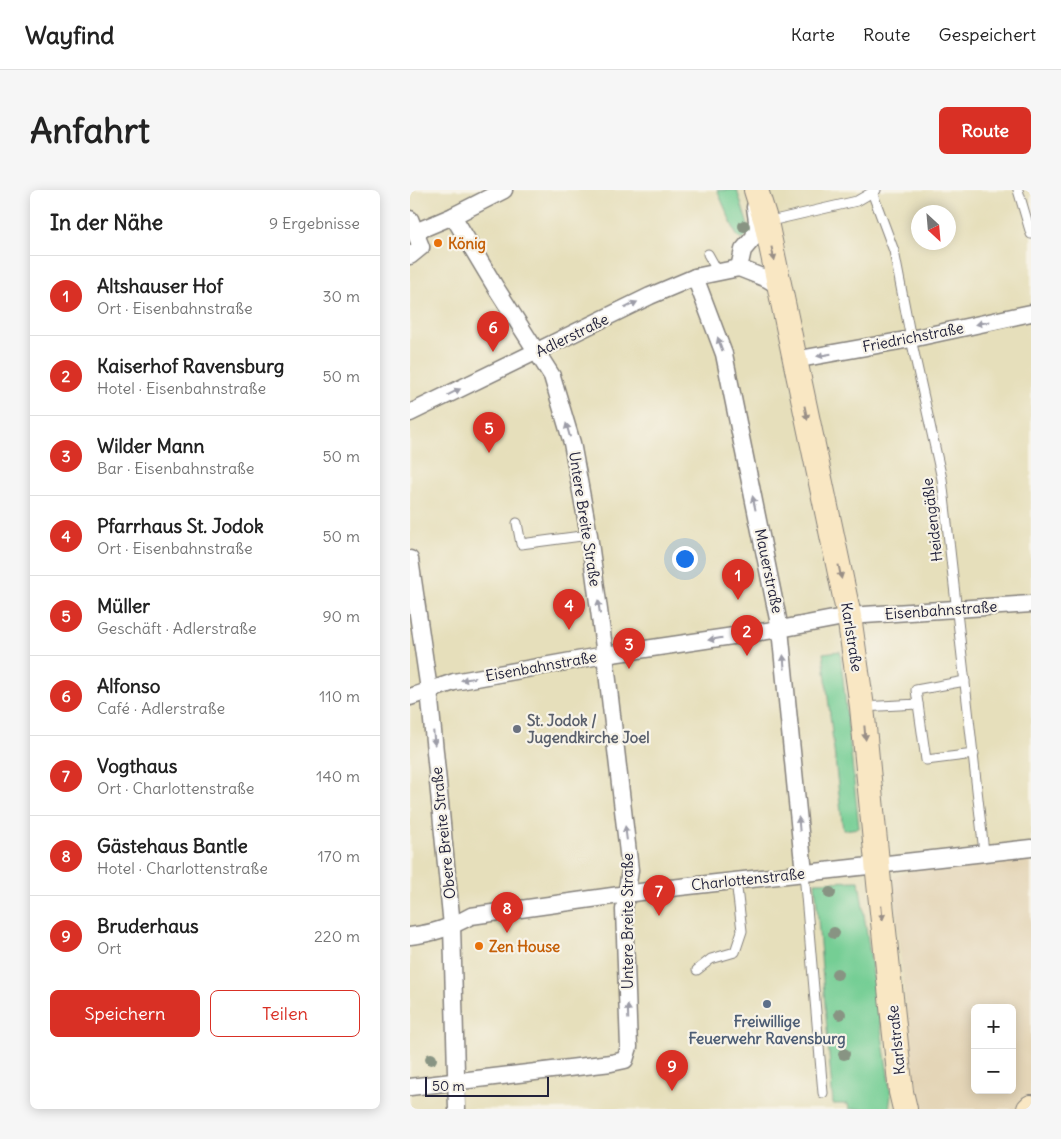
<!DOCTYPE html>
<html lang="de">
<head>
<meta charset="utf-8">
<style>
  body { margin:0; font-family:Delius,sans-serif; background:#f6f6f6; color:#222 }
  .controls { position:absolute; right:15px; bottom:15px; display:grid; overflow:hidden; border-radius:8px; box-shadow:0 2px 12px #0003 }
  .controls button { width:45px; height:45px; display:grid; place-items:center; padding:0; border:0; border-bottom:1px solid #e0e0e0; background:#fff; color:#222; font:25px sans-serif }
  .compass { position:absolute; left:501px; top:15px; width:45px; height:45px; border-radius:50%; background:#fff; box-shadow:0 2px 12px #0003; rotate:154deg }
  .scale { position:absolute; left:15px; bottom:12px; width:124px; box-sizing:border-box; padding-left:5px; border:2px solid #22223b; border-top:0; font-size:14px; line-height:18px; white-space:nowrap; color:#22223b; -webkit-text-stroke:4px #f7f3e8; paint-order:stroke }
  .you { position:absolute; left:274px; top:368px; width:18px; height:18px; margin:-12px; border:4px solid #fff; border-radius:50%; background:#1a73e8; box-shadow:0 0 0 8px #1a73e833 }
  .badge { display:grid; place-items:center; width:32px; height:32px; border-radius:50%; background:#d93025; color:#fff; font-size:16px; font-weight:700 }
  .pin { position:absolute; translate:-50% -41px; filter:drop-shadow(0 1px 2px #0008) }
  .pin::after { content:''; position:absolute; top:26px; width:18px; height:15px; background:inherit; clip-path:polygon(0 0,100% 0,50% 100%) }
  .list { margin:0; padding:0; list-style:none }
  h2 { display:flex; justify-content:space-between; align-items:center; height:65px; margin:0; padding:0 20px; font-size:21px }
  h2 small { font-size:16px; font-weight:400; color:#767676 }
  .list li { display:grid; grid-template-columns:32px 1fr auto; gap:15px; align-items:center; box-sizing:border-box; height:80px; padding:0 20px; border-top:1px solid #e0e0e0 }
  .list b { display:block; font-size:19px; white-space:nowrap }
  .list p { margin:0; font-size:16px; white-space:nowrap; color:#767676 }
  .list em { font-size:16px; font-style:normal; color:#767676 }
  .actions { display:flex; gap:10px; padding:15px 20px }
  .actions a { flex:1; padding:11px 0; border:1px solid #d93025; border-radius:8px; text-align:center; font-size:18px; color:#d93025 }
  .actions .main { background:#d93025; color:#fff }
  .map { position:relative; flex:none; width:621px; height:919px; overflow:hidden; border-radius:8px }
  header { display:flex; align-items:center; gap:30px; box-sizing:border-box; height:70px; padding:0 25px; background:#fff; border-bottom:1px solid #e0e0e0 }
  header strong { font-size:24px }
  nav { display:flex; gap:28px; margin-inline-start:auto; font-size:18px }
  .intro { display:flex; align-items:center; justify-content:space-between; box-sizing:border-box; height:120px; padding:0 30px }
  h1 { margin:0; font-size:35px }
  .button { padding:12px 22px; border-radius:8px; background:#d93025; color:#fff; font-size:18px; font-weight:700 }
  main { display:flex; gap:30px; padding:0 30px }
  aside { flex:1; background:#fff; border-radius:8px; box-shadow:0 2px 12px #0003 }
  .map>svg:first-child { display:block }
</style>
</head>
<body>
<header>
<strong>Wayfind</strong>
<nav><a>Karte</a><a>Route</a><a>Gespeichert</a></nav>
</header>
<div class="intro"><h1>Anfahrt</h1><a class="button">Route</a></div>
<main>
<aside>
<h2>In der Nähe<small>9 Ergebnisse</small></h2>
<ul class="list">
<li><span class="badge">1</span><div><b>Altshauser Hof</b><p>Ort · Eisenbahnstraße</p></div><em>30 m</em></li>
<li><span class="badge">2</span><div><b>Kaiserhof Ravensburg</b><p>Hotel · Eisenbahnstraße</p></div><em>50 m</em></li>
<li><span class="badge">3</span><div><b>Wilder Mann</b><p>Bar · Eisenbahnstraße</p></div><em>50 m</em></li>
<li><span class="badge">4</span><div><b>Pfarrhaus St. Jodok</b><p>Ort · Eisenbahnstraße</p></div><em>50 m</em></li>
<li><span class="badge">5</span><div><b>Müller</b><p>Geschäft · Adlerstraße</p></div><em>90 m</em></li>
<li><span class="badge">6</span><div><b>Alfonso</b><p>Café · Adlerstraße</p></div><em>110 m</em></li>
<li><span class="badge">7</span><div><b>Vogthaus</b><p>Ort · Charlottenstraße</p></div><em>140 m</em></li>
<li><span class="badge">8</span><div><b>Gästehaus Bantle</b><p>Hotel · Charlottenstraße</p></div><em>170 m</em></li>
<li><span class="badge">9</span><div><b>Bruderhaus</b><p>Ort</p></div><em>220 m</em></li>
</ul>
<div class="actions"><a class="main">Speichern</a><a>Teilen</a></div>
</aside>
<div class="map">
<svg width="621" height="919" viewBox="0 0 621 919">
  <rect width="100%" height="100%" fill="#f7f3e8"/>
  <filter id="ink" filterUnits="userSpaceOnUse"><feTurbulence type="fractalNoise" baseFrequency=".02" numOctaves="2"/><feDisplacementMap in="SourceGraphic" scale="10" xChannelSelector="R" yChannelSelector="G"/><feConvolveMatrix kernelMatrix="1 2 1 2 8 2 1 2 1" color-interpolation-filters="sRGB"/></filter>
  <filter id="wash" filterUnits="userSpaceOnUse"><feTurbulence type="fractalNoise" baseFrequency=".0096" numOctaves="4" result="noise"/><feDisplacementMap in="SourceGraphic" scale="20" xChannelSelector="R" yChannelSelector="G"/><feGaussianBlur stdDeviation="1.12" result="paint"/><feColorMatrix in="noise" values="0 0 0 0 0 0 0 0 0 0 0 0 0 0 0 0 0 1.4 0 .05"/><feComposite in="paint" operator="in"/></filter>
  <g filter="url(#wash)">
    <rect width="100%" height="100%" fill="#e6dfbb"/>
    <path fill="#e4d5b7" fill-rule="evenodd" d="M621,668v251h-115l-23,-232 28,-10zM565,818h37v82h-37z"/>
    <g fill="#74ce94" stroke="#4b7868">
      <path d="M307,0h20l13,42 -7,7 -6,-3z"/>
      <path d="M430,461l19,177 -16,2 -20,-177z"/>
      <path d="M449,691l32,214 -2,14h-40l-1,-5h-15l-18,-222z"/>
    </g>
  </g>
  <g filter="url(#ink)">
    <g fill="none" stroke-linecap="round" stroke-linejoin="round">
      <g stroke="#84807b" stroke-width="11">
        <g id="lane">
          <path d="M608,0l13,44"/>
          <path d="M462,2l22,59 17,88 31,140 42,373"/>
          <path d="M356,32l91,-21 19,-11"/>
          <path d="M298,64l10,18"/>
          <path d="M107,333l4,21 68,-9"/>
          <path d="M508,514l8,56 48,-6"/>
          <path d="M452,517l56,-3 -2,-14 49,-9"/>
          <path d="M394,683l19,220"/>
          <path d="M287,780l14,-11 24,-7 7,-21 -6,-51"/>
        </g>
      </g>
      <g stroke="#84807b" stroke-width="19">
        <g id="street">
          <path d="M0,29l11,28 -11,9"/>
          <path d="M5,42l38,-16 51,-26"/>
          <path d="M329,78l4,-18 11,-13 3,-16 -2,-14"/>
          <path d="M285,87l29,77 56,275 24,244"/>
          <path d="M384,170l117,-21 120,-26"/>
          <path d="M0,223l240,-117 45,-19 44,-9 28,11 13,8"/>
          <path d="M0,369l19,131 23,236 5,183"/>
          <path d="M0,507l44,-15 151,-27 175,-26 69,-13 182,-12"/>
          <path d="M0,746c24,-3 39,-8 61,-20l191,-27 369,-41"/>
          <path d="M0,897l201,-24 14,-3 4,-13 -5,-137 6,-40 -25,-215 -16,-120 -17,-92 -20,-67 -56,-88 -43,-72"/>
        </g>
      </g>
      <g stroke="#84807b" stroke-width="26">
        <g id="secondary">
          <path d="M346,0l10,32 83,394 13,91 18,186 21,199 4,17"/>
          <path d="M619,919l2,-2"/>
        </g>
      </g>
      <use href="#lane" stroke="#fff" stroke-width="9"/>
      <use href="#street" stroke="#fff" stroke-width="16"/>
      <use href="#secondary" stroke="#f9e7c3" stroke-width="24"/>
    </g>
    <g fill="#889483">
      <circle cx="334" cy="36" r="6"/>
      <circle cx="420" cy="703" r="6"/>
      <circle cx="424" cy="743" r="6"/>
      <circle cx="427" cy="784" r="6"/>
      <circle cx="430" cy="824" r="6"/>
      <circle cx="434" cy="864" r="6"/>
      <circle cx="21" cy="869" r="6"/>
    </g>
    <defs><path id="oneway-solid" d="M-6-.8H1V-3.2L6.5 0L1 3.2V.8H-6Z" transform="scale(1.25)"/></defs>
    <g fill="#988e86">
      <use href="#oneway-solid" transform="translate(363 64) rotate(78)"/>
      <use href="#oneway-solid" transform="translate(396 223) rotate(78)"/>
      <use href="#oneway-solid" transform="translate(430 382) rotate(78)"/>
      <use href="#oneway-solid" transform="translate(455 543) rotate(85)"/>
      <use href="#oneway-solid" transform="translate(472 723) rotate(84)"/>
    </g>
    <g fill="#9c9ca7">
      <use href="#oneway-solid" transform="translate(221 115) rotate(-26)"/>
      <use href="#oneway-solid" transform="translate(573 133) rotate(168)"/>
      <use href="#oneway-solid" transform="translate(310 154) rotate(-110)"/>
      <use href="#oneway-solid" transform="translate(414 165) rotate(170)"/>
      <use href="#oneway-solid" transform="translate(44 202) rotate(-26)"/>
      <use href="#oneway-solid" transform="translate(158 240) rotate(-106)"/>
      <use href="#oneway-solid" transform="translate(344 313) rotate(-102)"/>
      <use href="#oneway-solid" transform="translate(189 417) rotate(-98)"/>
      <use href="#oneway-solid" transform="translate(305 449) rotate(171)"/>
      <use href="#oneway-solid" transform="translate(374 472) rotate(-95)"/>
      <use href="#oneway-solid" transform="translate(58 489) rotate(170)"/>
      <use href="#oneway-solid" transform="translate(24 548) rotate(84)"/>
      <use href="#oneway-solid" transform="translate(389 634) rotate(-95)"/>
      <use href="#oneway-solid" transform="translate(216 643) rotate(-97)"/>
      <use href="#oneway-solid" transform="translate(218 822) rotate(-92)"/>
    </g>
  </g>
  <g fill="#e8710a" stroke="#f7f3e8" stroke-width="2">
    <circle cx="28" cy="53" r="5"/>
    <circle cx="69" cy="756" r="5"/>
  </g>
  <circle fill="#6b7280" stroke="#f7f3e8" stroke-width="2" cx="107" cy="539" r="5"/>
  <circle fill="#5c6f8a" stroke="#f7f3e8" stroke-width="2" cx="357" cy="814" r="5"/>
  <g text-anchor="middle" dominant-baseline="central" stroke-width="4.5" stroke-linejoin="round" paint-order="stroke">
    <g font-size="15" font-weight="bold" fill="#c56008" stroke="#f7f3e8" text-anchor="start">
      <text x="38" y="53">König</text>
      <text x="79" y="756">Zen House</text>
    </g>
    <g font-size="15" fill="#22223b" stroke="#f7f3e8">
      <text transform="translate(162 145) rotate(-26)">Adlerstraße</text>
      <text transform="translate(503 147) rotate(-11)">Friedrichstraße</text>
      <text transform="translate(175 329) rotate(81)">Untere Breite Straße</text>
      <text transform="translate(522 330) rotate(-97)">Heidengäßle</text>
      <text transform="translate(359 381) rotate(78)">Mauerstraße</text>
      <text transform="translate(531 420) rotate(-4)">Eisenbahnstraße</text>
      <text transform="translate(442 447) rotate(81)">Karlstraße</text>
      <text transform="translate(131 476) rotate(-10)">Eisenbahnstraße</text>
      <text transform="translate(33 643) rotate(-96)">Obere Breite Straße</text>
      <text transform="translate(338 689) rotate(-6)">Charlottenstraße</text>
      <text transform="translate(217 731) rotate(-90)">Untere Breite Straße</text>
      <text transform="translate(486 850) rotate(-96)">Karlstraße</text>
    </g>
    <g font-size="15" font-weight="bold" fill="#5b616d" stroke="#f7f3e8" text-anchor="start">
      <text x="117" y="530">St. Jodok /<tspan x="117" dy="17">Jugendkirche Joel</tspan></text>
    </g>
    <g font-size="15" font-weight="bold" fill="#4e5e75" stroke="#f7f3e8">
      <text x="357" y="831">Freiwillige<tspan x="357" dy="17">Feuerwehr Ravensburg</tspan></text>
    </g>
  </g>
</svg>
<div class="controls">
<button>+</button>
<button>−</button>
</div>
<svg class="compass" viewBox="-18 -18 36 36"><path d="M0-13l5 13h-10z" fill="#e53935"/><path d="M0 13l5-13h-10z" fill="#767676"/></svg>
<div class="scale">50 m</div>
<div class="you"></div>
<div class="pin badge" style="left:328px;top:410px">1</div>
<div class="pin badge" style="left:337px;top:466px">2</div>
<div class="pin badge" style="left:219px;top:479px">3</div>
<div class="pin badge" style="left:159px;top:440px">4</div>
<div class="pin badge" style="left:79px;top:263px">5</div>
<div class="pin badge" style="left:83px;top:162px">6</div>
<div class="pin badge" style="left:249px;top:726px">7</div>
<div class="pin badge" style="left:97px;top:743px">8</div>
<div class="pin badge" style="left:262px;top:901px">9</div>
</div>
</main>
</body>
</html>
